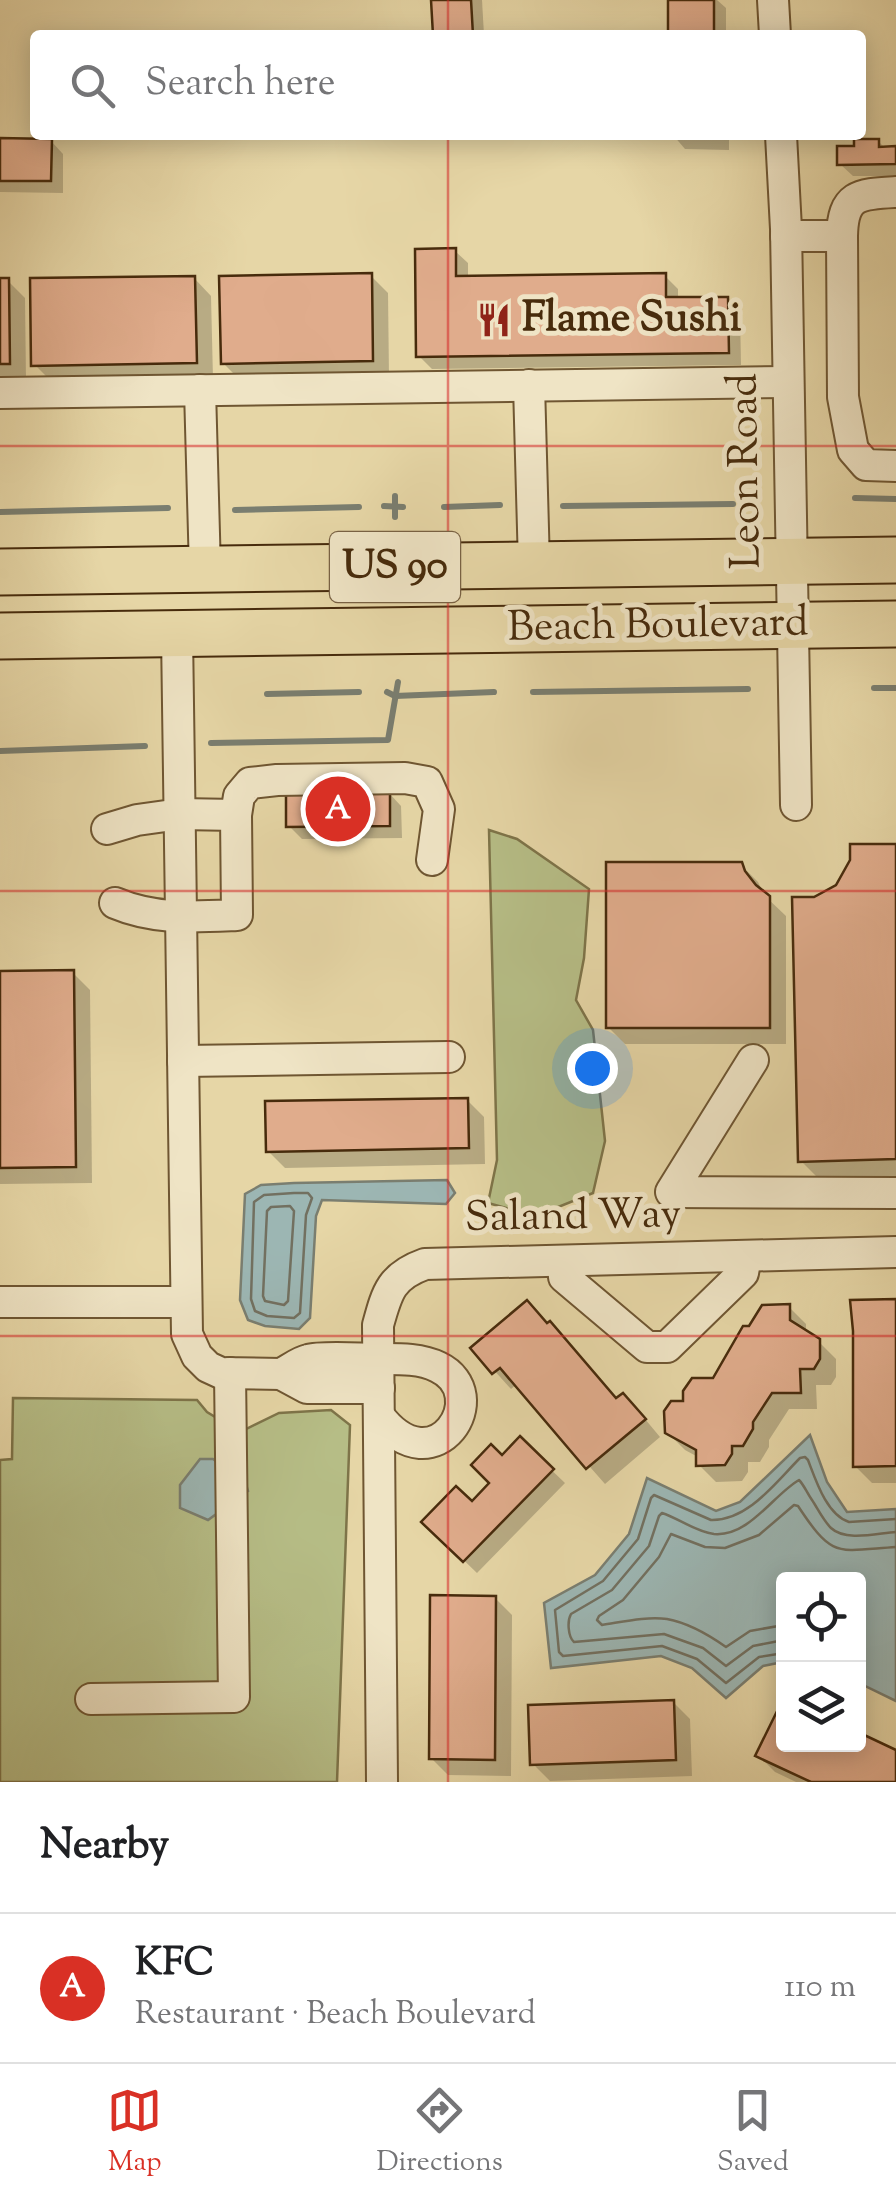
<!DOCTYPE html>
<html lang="en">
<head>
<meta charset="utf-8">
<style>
  body { margin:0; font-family:"Sorts Mill Goudy",serif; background:#f6f6f6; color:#202124 }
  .controls { position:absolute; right:30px; bottom:30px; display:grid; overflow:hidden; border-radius:10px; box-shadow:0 5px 25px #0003 }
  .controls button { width:90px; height:90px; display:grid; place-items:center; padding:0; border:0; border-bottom:2px solid #e0e0e0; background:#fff; color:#202124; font:50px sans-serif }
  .you { position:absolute; left:592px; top:1068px; width:35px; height:35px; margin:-25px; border:8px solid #fff; border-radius:50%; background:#1a73e8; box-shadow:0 0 0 15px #1a73e833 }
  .badge { display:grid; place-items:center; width:65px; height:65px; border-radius:50%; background:#d93025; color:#fff; font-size:32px; font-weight:700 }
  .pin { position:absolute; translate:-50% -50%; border:5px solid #fff; box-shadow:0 2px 10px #0006 }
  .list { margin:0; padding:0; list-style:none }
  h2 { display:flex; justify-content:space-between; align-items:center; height:130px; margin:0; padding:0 40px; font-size:42px }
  h2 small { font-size:32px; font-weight:400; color:#757577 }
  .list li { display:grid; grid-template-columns:65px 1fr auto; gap:30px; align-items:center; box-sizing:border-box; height:150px; padding:0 40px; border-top:2px solid #e0e0e0 }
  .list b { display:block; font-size:38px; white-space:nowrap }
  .list p { margin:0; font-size:32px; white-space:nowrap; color:#757577 }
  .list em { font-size:32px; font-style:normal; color:#757577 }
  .icon { flex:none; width:55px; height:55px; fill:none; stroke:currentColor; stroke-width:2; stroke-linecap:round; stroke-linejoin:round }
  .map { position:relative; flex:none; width:896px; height:1782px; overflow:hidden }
  .search { position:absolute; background:#fff; box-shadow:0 5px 25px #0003; left:30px; right:30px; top:30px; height:110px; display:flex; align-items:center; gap:25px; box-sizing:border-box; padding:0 35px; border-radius:10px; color:#757577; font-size:38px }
  .sheet { height:280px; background:#fff }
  nav { display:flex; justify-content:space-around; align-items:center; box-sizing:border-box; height:140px; border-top:2px solid #e0e0e0; background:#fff; font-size:28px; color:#757577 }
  nav a { display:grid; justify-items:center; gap:5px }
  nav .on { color:#d93025 }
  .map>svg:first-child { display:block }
</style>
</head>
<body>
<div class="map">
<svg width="896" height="1782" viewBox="0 0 896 1782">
  <rect width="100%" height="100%" fill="#e6d6a6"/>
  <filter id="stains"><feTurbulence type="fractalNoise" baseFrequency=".002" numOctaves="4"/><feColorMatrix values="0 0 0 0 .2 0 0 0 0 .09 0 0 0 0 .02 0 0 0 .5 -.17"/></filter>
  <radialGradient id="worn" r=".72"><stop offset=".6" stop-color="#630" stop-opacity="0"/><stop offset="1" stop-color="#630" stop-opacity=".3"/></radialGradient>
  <g fill="#b6bd86" stroke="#7e7449" stroke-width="2.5">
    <path d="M489,830l28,9 72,50 -5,69 -8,42 17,30 12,111 -12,52 -57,23 -48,-13 9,-43z"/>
    <path d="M13,1398l184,2 10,12 33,20 39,-19 52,-3 19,15 -13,357h-337v-322l12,-1z"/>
  </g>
  <g fill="#9cb6b3" stroke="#7a7e70" stroke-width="2.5">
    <path d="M447,1180l8,13 -9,11 -124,-4 -6,16 -6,102 -11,11 -34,-3 -17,-6 -8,-20 5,-106 16,-9 33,-2z"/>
    <path d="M810,1435l17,47 20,30 49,-3v192l-37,-18 -1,-103h-74l-1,82 -20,4 -37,32 -34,-30 -31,-12 -110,12 -7,-65 51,-28 34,-41 18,-56 69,33 24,-9z"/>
    <path d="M200,1459h13l32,22 3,10 -40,29 -28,-12v-23z"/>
  </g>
  <g fill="#0003">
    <path d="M434,0h48l2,35h-48z"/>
    <path d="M671,0h46l9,8v27h-53l-2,-3z"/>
    <path d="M525,135h53v1h-52z"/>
    <path d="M673,135h56v15l-44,-1z"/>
    <path d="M0,141h51l12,13v39l-63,-1z"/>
    <path d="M878,141l8,8h10v27h-43l-13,-12 17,-16z"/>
    <path d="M455,251l13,12v15l197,-2 13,13v11l49,-1 13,13 1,53 -309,4 -13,-13z"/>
    <path d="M371,276l17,17 1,84 -149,3 -17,-17z"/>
    <path d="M194,278l17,18 2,83 -162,2 -17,-17z"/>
    <path d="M0,281h8l17,17 1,82h-26z"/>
    <path d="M389,793l12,13 1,32 -100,1 -13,-13z"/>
    <path d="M896,846v330l-78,2 -18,-18 14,-261z"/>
    <path d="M741,865l17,17 7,14 21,20v128h-161l-17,-17z"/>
    <path d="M0,973h73l17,17 2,193 -92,1z"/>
    <path d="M467,1100l17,17 1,47 -200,4 -17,-17z"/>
    <path d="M896,1300v183h-24l-17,-17z"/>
    <path d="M789,1307l17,17v9l12,8 18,18v18l-5,8h-15l1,24h-28l-20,31v7l-9,15h-12v10l-6,9 -26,1 -17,-17 -1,-8 -13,-7 -18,-18 19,-29 29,-23 35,-52z"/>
    <path d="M474,1348l143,52 23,13 20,24 -55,47 -88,-100 -6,5z"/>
    <path d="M520,1440l45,43 -88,90 -53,-51 48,-17 20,-22 10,-25z"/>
    <path d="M495,1598l17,17 -1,161 -63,-1 -17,-17z"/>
    <path d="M673,1702l17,17 2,57 -142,5 -17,-17z"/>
    <path d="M784,1744l112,9v29h-100l-21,-10 -17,-17z"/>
  </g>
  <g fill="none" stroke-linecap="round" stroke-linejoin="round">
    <g stroke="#727060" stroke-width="2.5">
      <path d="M294,1193h14l4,5 -6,17 -6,98 -6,5 -27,-2 -12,-5 -4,-12 3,-97 10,-7z"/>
      <path d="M290,1206l4,5 -6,90 -4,4 -19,-4 -2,-5 4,-85 4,-4z"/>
      <path d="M784,1625l-34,6 -24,16c-17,-12 -37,-24 -59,-28 -20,-3 -45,3 -65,6l-5,-5 2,-4 24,-16 36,-43 12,-23 34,13 20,1 34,-13 35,-30 4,1c35,53 38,45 98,41"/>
      <path d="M784,1640l-31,6 -27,20 -23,-18 -39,-14 -90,8c-6,-5 -7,-21 -3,-28l41,-24 37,-44 10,-30 3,-3c16,5 34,19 52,21 35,3 59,-39 85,-54 5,5 8,13 13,20 6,9 11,20 19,28 15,14 47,5 65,4"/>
      <path d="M784,1653l-25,4 -33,26 -29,-24 -35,-13 -99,10 -4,-4 -4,-42 48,-29 35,-42 13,-41 3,-3 57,25c37,1 65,-38 89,-62l5,-1 3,3c8,21 19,55 41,62l47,-3"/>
    </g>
    <g stroke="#7a7e70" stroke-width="6">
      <path d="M855,498l41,1"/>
      <path d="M384,506l19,1"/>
      <path d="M563,506l170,-2"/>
      <path d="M444,507l56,-2"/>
      <path d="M235,510l124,-3"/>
      <path d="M0,512l168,-4"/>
      <path d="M395,517v-21"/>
      <path d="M874,688h22"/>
      <path d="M387,692l8,4 99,-4"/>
      <path d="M533,692l215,-3"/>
      <path d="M267,694l92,-2"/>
      <path d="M211,743l177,-3 10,-58"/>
      <path d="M0,751l145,-5"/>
    </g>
  </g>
  <g fill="#e0ac8c" stroke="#472b0c" stroke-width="2.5">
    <path d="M431,0h40l2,35h-40z"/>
    <path d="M668,0h46v33h10v2l-56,-2z"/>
    <path d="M670,135h47v3l-47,-1z"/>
    <path d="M0,138l52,1 -1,42h-51z"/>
    <path d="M854,139h25v8l17,-1v18l-59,1v-19h17z"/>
    <path d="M456,248v28l210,-3v24h62l1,56 -313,4 -1,-108z"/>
    <path d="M372,273l1,88 -152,3 -2,-88z"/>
    <path d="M195,276l2,87 -166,3 -1,-88z"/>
    <path d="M0,278h9l1,86h-10z"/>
    <path d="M390,791v35l-104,1v-35z"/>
    <path d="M850,844h46v315l-98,3 -6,-265h22l22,-12 14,-25z"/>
    <path d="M606,862h136l3,9 11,14 14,11v132h-164z"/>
    <path d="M74,970l2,197 -76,1v-197z"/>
    <path d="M468,1098l1,50 -203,4 -1,-51z"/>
    <path d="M896,1299v167l-43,1v-136l-3,-31z"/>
    <path d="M527,1300l20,23 3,-2 66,77 7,-5 23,26 -60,50 -86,-101 -8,6 -22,-26z"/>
    <path d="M790,1304v16l30,19v20l-6,10h-14l1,24h-29l-19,29v7l-10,17h-11v8l-7,11 -29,1v-16l-31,-17 -1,-22 7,-10h12v-10l9,-13h21l30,-52h6l13,-21z"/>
    <path d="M520,1436l34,33 -91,93 -42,-40 35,-36 16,15 17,-18 -18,-18 20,-21 11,11z"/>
    <path d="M430,1595l66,1 -1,164 -66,-1z"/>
    <path d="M784,1697v47h74v-12l38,18v32h-85l-56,-26z"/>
    <path d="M674,1700l2,60 -146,5 -2,-60z"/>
  </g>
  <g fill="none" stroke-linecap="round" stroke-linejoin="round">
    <g stroke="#6f5632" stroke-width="34">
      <g id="minor">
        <path d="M773,0l2,35"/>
        <path d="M781,135l5,94 10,576"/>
        <path d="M896,192c-37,2 -53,2 -54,44l1,161 10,53 13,15 30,1"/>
        <path d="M786,236h56"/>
        <path d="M529,385l5,180"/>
        <path d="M200,390l5,180"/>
        <path d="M0,393l788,-11"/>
        <path d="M177,634l10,700 10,22 11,11 13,6 60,1 26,14h72"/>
        <path d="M236,815l3,-19 11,-13 27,-3 128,-2 22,4 12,27 -7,51"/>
        <path d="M107,829l30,-9 43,-6 56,1 1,100c-42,2 -82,5 -122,-12"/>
        <path d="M753,1060l-82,132 225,1"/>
        <path d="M183,1061l266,-4"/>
        <path d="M563,1261l1,16 83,70h20l76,-74 3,-17"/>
        <path d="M0,1302h186"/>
        <path d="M281,1374c8,-4 18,-12 27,-14 14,-4 53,-1 69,-1 20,0 43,-1 61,8 57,27 -3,122 -59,49"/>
        <path d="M91,1699l143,-2 -4,-324"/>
        <path d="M382,1782l-4,-457c9,-33 13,-49 47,-61l471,-12"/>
      </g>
    </g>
    <g stroke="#472b0c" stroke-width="49">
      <g id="highway">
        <path d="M0,572l896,-12"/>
        <path d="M0,636l896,-12"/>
      </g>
    </g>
    <use href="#minor" stroke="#efe4c5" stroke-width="30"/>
    <use href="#highway" stroke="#e6d6a6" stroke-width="45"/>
  </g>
  <path fill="none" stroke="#d62828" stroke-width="2.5" stroke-opacity="0.55" d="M448,0v35M448,135v1647M0,446h896M0,891h896M0,1336h896"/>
  <defs>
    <g id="restaurant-bare" transform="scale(2.7)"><path d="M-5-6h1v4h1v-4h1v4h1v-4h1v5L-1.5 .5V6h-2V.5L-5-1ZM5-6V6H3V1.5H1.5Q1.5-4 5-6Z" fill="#8f2418" stroke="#efe4c5" stroke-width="2.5" paint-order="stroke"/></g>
  </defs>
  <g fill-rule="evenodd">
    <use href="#restaurant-bare" x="494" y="320"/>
  </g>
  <g text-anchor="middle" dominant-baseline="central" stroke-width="10" stroke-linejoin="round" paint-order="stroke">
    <rect fill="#efe4c5" stroke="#796244" stroke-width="2.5" x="330" y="532" width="130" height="70" rx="8"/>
    <g font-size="40" font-weight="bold" fill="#472b0c">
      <text x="395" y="567">US 90</text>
    </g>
    <g font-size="42" font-weight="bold" fill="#472b0c" stroke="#efe4c5" text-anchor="start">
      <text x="522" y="320">Flame Sushi</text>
    </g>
    <g font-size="42" fill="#472b0c" stroke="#efe4c5">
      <text transform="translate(747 471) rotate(-91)">Leon Road</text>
      <text transform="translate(658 627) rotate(-1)">Beach Boulevard</text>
      <text transform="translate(573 1218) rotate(-1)">Saland Way</text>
    </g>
  </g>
  <rect width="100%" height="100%" filter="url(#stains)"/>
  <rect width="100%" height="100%" fill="url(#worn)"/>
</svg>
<div class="controls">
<button><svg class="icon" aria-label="locate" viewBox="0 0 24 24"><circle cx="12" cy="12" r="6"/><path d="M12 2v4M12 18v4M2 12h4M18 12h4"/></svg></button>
<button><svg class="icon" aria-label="layers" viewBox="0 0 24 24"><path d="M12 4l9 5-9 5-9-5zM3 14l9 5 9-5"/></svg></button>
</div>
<div class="you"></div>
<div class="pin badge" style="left:338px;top:809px">A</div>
<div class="search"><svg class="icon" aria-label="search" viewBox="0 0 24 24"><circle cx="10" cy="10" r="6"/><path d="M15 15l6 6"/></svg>Search here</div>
</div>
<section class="sheet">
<h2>Nearby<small></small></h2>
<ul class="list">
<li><span class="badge">A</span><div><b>KFC</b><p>Restaurant · Beach Boulevard</p></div><em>110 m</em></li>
</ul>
</section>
<nav>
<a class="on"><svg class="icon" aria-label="map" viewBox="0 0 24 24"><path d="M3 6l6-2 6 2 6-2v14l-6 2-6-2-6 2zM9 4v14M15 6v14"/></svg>Map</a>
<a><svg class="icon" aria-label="directions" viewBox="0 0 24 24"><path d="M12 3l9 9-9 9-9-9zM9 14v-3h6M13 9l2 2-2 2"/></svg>Directions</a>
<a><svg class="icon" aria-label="saved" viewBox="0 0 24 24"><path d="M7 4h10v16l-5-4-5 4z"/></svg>Saved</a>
</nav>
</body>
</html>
